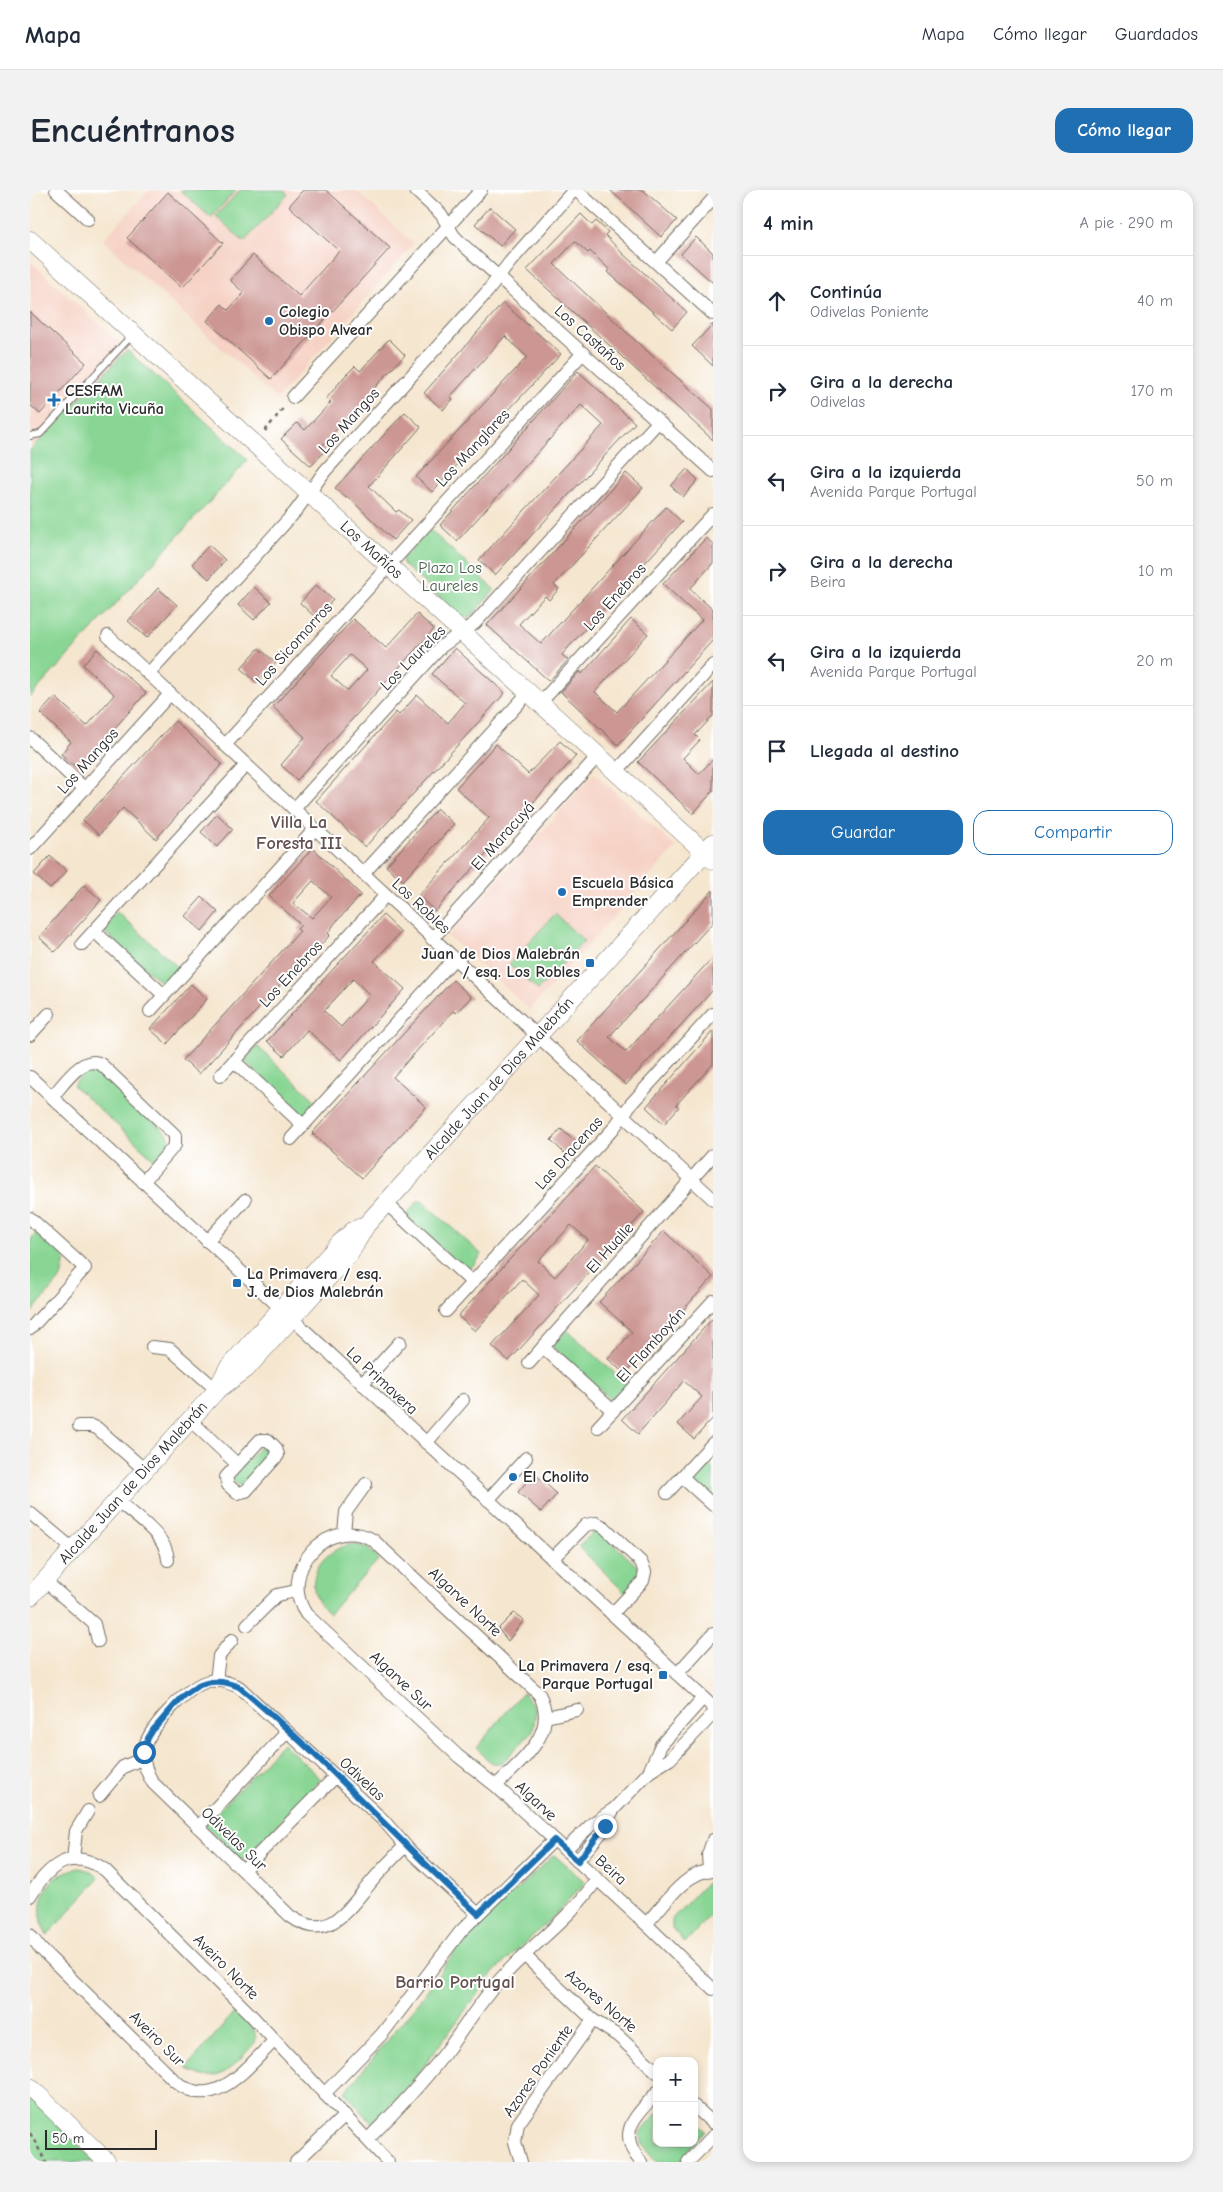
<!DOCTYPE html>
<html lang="es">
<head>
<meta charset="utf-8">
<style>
  body { margin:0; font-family:"Comic Neue",sans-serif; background:#f2f2f3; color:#1f2937 }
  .controls { position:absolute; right:15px; bottom:15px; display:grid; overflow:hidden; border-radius:10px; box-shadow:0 2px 8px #0003 }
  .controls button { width:45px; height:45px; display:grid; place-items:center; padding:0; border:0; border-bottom:1px solid #e0e1e3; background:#fff; color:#1f2937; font:25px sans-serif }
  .scale { position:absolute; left:15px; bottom:12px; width:112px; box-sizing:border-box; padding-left:5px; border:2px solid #2b2b2b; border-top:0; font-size:14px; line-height:18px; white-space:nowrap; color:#2b2b2b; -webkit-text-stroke:4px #fff; paint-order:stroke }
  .stop { position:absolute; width:15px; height:15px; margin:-11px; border:4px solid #1f6fb2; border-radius:50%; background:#fff }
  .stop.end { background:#1f6fb2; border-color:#fff; box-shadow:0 1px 5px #0008 }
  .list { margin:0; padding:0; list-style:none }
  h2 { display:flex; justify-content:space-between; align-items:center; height:65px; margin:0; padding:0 20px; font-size:21px }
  h2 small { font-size:16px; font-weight:400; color:#747a83 }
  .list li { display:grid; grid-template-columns:32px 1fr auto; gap:15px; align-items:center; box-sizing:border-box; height:90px; padding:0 20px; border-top:1px solid #e0e1e3 }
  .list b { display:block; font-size:19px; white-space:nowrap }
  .list p { margin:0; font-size:16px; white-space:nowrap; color:#747a83 }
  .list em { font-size:16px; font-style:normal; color:#747a83 }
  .actions { display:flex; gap:10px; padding:15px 20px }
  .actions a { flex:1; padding:11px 0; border:1px solid #1f6fb2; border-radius:15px; text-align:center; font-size:18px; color:#1f6fb2 }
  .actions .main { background:#1f6fb2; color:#fff }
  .icon { flex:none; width:28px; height:28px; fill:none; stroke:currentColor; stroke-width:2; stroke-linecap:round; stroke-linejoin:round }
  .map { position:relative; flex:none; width:683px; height:1972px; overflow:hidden; border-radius:15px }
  header { display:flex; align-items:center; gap:30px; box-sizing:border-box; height:70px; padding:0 25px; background:#fff; border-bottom:1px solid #e0e1e3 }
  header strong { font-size:24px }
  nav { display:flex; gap:28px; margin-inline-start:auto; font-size:18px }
  .intro { display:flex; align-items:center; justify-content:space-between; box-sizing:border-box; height:120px; padding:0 30px }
  h1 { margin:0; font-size:35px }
  .button { padding:12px 22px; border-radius:15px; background:#1f6fb2; color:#fff; font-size:18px; font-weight:700 }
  main { display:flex; gap:30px; padding:0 30px }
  aside { flex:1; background:#fff; border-radius:15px; box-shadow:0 2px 8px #0003 }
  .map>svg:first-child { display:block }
</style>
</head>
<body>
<header>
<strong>Mapa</strong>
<nav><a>Mapa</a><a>Cómo llegar</a><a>Guardados</a></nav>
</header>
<div class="intro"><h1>Encuéntranos</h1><a class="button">Cómo llegar</a></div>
<main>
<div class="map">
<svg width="683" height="1972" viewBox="0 0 683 1972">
  <rect width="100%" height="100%" fill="#fff"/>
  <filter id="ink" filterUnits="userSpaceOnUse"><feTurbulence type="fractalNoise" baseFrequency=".02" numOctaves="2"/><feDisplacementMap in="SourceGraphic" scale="10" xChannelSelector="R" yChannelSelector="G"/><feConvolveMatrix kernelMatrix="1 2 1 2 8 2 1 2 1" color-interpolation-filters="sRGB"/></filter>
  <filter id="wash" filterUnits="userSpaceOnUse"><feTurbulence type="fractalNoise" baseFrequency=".0096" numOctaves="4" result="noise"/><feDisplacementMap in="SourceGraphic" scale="20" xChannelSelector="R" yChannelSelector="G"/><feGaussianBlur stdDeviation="1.12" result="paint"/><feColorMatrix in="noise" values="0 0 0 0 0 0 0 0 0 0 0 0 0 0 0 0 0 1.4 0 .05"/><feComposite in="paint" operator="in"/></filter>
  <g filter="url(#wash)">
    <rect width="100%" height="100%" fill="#f5e6cf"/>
    <g fill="#f6d2c4">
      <path d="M119,0h207l58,54 -137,155 -174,-159z"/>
      <path d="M0,71l97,89 -97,100z"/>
      <path d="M564,583l82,74 -146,163 -82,-74z"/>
    </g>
    <g fill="#89d694" stroke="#5a8060">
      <path d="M150,0h56l-25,28z"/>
      <path d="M210,0h43l5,4 -44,48 -28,-26z"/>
      <path d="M97,160l121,110 -218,237v-247z"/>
      <path d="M400,340l65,60 -26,28 -8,-1 -58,-53 -1,-6z"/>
      <path d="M87,722l62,56 -15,17 -63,-56z"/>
      <path d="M525,724l29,27 -46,49 -29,-26z"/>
      <path d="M227,856l61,57 -14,14 -60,-56z"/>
      <path d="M64,877l7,3 66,64 4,8 -16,18 -82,-75 14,-15z"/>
      <path d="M390,1009l62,56 -15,17 -62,-56z"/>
      <path d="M8,1041l28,23 -5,24 -31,36v-74z"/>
      <path d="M537,1140l62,56 -15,17 -62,-57z"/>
      <path d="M233,1253l11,11 -31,35 -12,-10z"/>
      <path d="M673,1269l10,9v31l-25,-23z"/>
      <path d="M565,1341l6,1 39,37 -2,12 -13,12 -47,-47z"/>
      <path d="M324,1354l13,4 12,11 -50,55c-31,-27 -11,-65 25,-70z"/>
      <path d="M493,1502l13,18 -3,21 -31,32h-11l-15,-15z"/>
      <path d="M253,1553l38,36 -79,82 -37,-36z"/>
      <path d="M524,1665l31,27 -30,33 -62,58 -81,109 -40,41 -27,-31 75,-92 44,-61z"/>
      <path d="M49,1678l12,3 8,7 -52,58c-15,-31 -3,-62 32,-68z"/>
      <path d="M683,1692v30l-28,31 -13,-15v-9l33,-35z"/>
      <path d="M204,1823c10,9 25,15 21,30 -23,23 -36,47 -69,25z"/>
      <path d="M0,1908l66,64h-66z"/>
      <path d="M627,1923v30h37v-22l12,10 -27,31h-22l-16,-19 -1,-10z"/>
    </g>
    <g id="blocks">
      <g fill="#cc9693" fill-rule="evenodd">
        <path d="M273,0h23l64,58 -119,131 -64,-58 15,-17 6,6 16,-17 -14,-13 23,-25 46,41 40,-45 -50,-45z"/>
        <path d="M580,0h33l34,30 -16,17z"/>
        <path d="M138,2l55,51 -41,45 -55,-50z"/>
        <path d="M460,17l25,22 -15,17 -25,-22z"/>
        <path d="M551,24l11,11 4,-4 12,11 -3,3 17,18 65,59 -15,17 -64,-57 2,-2 -20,-19 -2,2 -13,-12 -21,23 84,79 75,66v31l-186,-170z"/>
        <path d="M666,47l17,16v30l-32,-29z"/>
        <path d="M473,113l58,51 -129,138 -16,-15 111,-120 -22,-21 -55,61 3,2 -10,11 -19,-17z"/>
        <path d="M0,122l56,51 -46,51 -10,-9z"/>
        <path d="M683,134v42l-21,-20z"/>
        <path d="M359,149l16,16 -29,31 -15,24 -11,10 -3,-2 -25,28 4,4 -15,16 -30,-27 16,-16 8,7 26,-28 -5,-3 18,-22 11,-11 5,5z"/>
        <path d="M548,181l57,52 -140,152 -16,-15 124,-135 -22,-20 -124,136 -17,-16z"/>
        <path d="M375,222l16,15 -52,59 27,26 3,-2 12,10 -18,20 -45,-43 -2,1 -11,-10z"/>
        <path d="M657,279l11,11 -15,17 -12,-11z"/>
        <path d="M596,283l17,15 -89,97 5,4 -10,11 -4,-4 -26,28 22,20 125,-137 16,15 -115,127 -5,6 6,5 -19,21 -62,-56z"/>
        <path d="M676,348l7,6v19l-23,26 22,20 1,-1v32l-95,105 -57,-53 19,-21 2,3 49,-55 17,15 -53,58 22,20 85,-92 -39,-36z"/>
        <path d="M179,355l16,15 -16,19 -17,-15z"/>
        <path d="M286,395l17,15 -17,18 -16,-15z"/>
        <path d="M224,397l17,15 -17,18 -16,-15z"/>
        <path d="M128,398l19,17 -30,33 -19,-17z"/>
        <path d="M387,424l17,15 -137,151 -16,-15 24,-28 -32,-30 80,-88 33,29zM320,465l17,15 -19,21 -17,-15z"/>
        <path d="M229,458l17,15 -19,20 -16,-15z"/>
        <path d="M425,458l50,45 -140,154 -49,-46 80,-89 3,3 18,-20 31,28 17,-20 -33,-29z"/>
        <path d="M67,459l49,44 -68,76 -17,-15 10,-12 -31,-29 15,-16 32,29 26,-30 1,-2 -31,-29z"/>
        <path d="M683,492v34l-18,19 5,5 -17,18 16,16 14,-15v32l-20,23 -55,-52z"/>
        <path d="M145,531l47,43 -66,75 -33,-31 -24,27 -16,-15z"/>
        <path d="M530,551l16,15 -60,65 -19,26 -2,-2 -18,19 -42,47 -17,-15 71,-78 -33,-30 40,-44 32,30z"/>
        <path d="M407,619l17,15 -51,57 -17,-15z"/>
        <path d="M187,624l16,15 -16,18 -16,-15z"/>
        <path d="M283,658l48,47 -26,28 -7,10 2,2 -12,13 -2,-2 -117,128 -16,-14 117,-129 -3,-2 4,-4 -32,-29zM283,691l18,16 -19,21 -19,-15z"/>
        <path d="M20,666l17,15 -17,18 -16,-15z"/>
        <path d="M54,695l17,15 -46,52 -16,-15z"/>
        <path d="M683,700v32l-104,115 17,15 87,-95v33l-87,95 -49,-44z"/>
        <path d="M172,707l16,15 -16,19 -17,-15z"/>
        <path d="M353,725l18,17 -27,29 31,28 -64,71 -34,-30 -23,26 -17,-15zM323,789l17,16 -29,32 -17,-16z"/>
        <path d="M423,790l18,17 -15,16 -3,-2 -60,66 33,30 -64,71 -50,-45z"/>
        <path d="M161,794l16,15 -40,45 -17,-15z"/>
        <path d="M683,841v33l-37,41 3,2 -15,17 -18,-17z"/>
        <path d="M531,939l17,15 -11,12 -16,-16z"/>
        <path d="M565,976l49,46 -135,149 -17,-15 47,-51 -17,-16 -47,52 -17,-15zM541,1035l17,15 -33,37 -17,-16z"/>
        <path d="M634,1041l49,46 -88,97 -17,-15 24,-27 -33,-30z"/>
        <path d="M683,1128v100l-19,21 -16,-15 24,-27 -18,-16 -46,53 -16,-15z"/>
        <path d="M504,1283l23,21 -16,18 -23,-20z"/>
        <path d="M484,1423l10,7 -16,21 -10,-12z"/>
      </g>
    </g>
  </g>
  <g filter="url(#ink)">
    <use href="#blocks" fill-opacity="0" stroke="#726c64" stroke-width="1"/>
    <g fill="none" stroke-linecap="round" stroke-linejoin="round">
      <g stroke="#726c64" stroke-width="8">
        <path id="lane" d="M0,246l10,-2 92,-99"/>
      </g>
      <g stroke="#726c64" stroke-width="14">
        <g id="street">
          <path d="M26,0l32,29"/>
          <path d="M385,0l26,24 13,22 7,7 252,228"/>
          <path d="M546,0l137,124"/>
          <path d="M626,72l57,-63"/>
          <path d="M263,207l188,-207"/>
          <path d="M78,446l605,563"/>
          <path d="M118,484l147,-162 30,-41 162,-179 23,-30 64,-72"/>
          <path d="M510,513l173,-189"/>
          <path d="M0,548l55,51"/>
          <path d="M195,555l358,-392"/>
          <path d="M586,582l97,-107"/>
          <path d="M264,619l148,-163 33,-23 183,-201"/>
          <path d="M0,659l140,-155"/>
          <path d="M333,684l165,-181"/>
          <path d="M64,741l70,64"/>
          <path d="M402,749l166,-183"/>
          <path d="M52,754l164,-179"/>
          <path d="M120,821l165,-182"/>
          <path d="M0,845l19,-21"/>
          <path d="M204,871l69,64"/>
          <path d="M190,886l166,-181"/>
          <path d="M0,887l683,630"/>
          <path d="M22,907c11,-12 32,-45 50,-32l73,70v10l-32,37"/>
          <path d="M261,949l163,-180"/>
          <path d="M356,1013l86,79"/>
          <path d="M0,1028l55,50 -55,61"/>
          <path d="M177,1051l38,-41"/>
          <path d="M416,1121l167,-182 18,-25 82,-90"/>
          <path d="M122,1157l18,2 47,41"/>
          <path d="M513,1157l70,64"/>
          <path d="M499,1173l184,-208"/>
          <path d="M332,1194l38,-42"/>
          <path d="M160,1230l47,44"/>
          <path d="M49,1236h12l6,2 48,42"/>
          <path d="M568,1237l115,-126"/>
          <path d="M230,1250h8l8,8 2,7 -32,36 -9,2 -9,-8 -2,-8z"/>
          <path d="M396,1253l37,-43"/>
          <path d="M652,1287l31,28"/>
          <path d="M637,1303l46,-50"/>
          <path d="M87,1310c17,16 50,35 51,60"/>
          <path d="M458,1310l38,-42"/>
          <path d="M0,1323l43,36"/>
          <path d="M314,1343l2,-21 20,-28"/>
          <path d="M522,1369l34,-34 10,-2 8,4 37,35 4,10 -2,9 -31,33"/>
          <path d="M15,1391l49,43 4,17"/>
          <path d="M217,1435l30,-30 19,-4"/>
          <path d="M647,1484l36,-40"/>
          <path d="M186,1491l3,-25 13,-16"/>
          <path d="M516,1527l31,-7"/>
          <path d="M619,1582l12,-27 42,-47"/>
          <path d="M466,1596c25,-26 64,-53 43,-92l-166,-154c-44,-26 -96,31 -67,74l152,142 38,30 150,138 67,65"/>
          <path d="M69,1606l24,-29 21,-9"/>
          <path d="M168,1637l89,-95"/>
          <path d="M375,1656c-13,13 -26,26 -37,40 -22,26 -41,57 -78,30l-137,-133c-7,-11 -12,-24 -8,-37 5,-19 44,-61 64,-65 11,-2 20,2 30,6l145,134 27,31 67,62"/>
          <path d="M535,1660l28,-27 21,-14 35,-37 21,-13 43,-45"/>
          <path d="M43,1670l3,-29 12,-20"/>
          <path d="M547,1671l24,-28 12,-23"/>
          <path d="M213,1680l93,-94"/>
          <path d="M679,1680l-1,-15 5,-15"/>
          <path d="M0,1706c18,-30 41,-50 75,-26l145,144 138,148"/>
          <path d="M616,1734c18,-19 39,-53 67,-54"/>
          <path d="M0,1745l11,14 133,131c39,35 73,-13 100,-39"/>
          <path d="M494,1765l69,65 25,16 39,36"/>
          <path d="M294,1904l58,-60 79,-103 93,-91"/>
          <path d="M664,1916l19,17"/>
          <path d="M338,1949c26,-26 52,-53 74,-82 19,-24 35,-51 55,-74 32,-37 73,-63 100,-104"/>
          <path d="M266,1972l49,-47"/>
          <path d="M491,1972l-6,-20 3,-18 75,-104"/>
          <path d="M611,1972c-26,-30 -5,-45 16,-70"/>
          <path d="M658,1972l25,-26"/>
        </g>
      </g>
      <g stroke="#726c64" stroke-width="19">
        <g id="secondary">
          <path id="s1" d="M0,50l683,620"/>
          <path d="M187,1199l11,-21 112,-125 13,-12 13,-6"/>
          <path id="s2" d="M0,1407l187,-207 29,-21 104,-116 16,-28 347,-382"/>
          <path d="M0,1897l77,75"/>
        </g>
      </g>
      <g stroke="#726c64" stroke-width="2.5" stroke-dasharray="4 4" stroke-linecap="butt">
        <path d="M235,241l20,-25"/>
        <path d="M0,1943l16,29"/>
      </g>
      <use href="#lane" stroke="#fff" stroke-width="6"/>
      <use href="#street" stroke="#fff" stroke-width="12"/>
      <use href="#secondary" stroke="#fff" stroke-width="18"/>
    </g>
  </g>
  <g fill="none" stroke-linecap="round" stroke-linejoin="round" filter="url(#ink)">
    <path stroke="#1f6fb2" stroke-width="6" d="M114,1562l4,-14 5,-8c25,-27 44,-62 86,-43 85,70 158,153 239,227l76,-74 24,21 27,-35"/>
  </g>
  <g fill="#1f6fb2" stroke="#fff" stroke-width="2">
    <circle cx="239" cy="131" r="5"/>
    <path d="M21.5 202.5h5v5h5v5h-5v5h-5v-5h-5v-5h5z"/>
    <circle cx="532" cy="702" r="5"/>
    <rect x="555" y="768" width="10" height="10" rx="2.5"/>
    <rect x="202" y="1088" width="10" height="10" rx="2.5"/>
    <circle cx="483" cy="1287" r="5"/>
    <rect x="628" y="1480" width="10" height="10" rx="2.5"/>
  </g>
  <g text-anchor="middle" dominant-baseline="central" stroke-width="4" stroke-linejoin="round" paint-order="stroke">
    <g font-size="16" font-weight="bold" fill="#2b2b2b" stroke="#fff" text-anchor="start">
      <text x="249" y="122">Colegio<tspan x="249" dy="18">Obispo Alvear</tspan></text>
      <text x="35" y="201">CESFAM<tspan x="35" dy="18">Laurita Vicuña</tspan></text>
      <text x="542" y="693">Escuela Básica<tspan x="542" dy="18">Emprender</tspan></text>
      <text x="550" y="764" text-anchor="end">Juan de Dios Malebrán<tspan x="550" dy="18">/ esq. Los Robles</tspan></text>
      <text x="217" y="1084">La Primavera / esq.<tspan x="217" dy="18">J. de Dios Malebrán</tspan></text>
      <text x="493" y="1287">El Cholito</text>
      <text x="623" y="1476" text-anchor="end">La Primavera / esq.<tspan x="623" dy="18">Parque Portugal</tspan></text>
    </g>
    <g font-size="16" fill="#2b2b2b" stroke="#fff">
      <text transform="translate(560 148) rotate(42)">Los Castaños</text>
      <text transform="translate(319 231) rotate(-48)">Los Mangos</text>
      <text transform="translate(443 258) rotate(-47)">Los Manglares</text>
      <text stroke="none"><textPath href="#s1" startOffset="461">Los Mañíos</textPath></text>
      <text transform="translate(585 407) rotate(-48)">Los Enebros</text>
      <text transform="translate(264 454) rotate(-48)">Los Sicomorros</text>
      <text transform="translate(383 468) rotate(-45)">Los Laureles</text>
      <text transform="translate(58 571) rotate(-48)">Los Mangos</text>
      <text transform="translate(473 646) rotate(-48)">El Maracuyá</text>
      <text transform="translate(391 716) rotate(43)">Los Robles</text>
      <text transform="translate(261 784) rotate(-47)">Los Enebros</text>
      <text stroke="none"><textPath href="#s2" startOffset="701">Alcalde Juan de Dios Malebrán</textPath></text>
      <text transform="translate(539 963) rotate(-48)">Las Dracenas</text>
      <text transform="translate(580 1058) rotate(-48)">El Hualle</text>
      <text transform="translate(621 1155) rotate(-48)">El Flamboyán</text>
      <text transform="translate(352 1191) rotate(43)">La Primavera</text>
      <text stroke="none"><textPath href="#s2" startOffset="154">Alcalde Juan de Dios Malebrán</textPath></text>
      <text transform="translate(435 1412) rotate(43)">Algarve Norte</text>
      <text transform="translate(371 1491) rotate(43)">Algarve Sur</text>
      <text transform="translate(332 1589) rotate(43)">Odivelas</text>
      <text transform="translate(506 1611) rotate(43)">Algarve</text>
      <text transform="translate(204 1649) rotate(44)">Odivelas Sur</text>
      <text transform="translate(581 1680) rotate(42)">Beira</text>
      <text transform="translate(196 1777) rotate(45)">Aveiro Norte</text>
      <text transform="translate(571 1811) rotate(40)">Azores Norte</text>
      <text transform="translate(127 1849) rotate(45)">Aveiro Sur</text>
      <text transform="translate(508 1881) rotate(-55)">Azores Poniente</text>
    </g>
    <g font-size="16" fill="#475e4a" stroke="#fff">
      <text x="420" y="378">Plaza Los<tspan x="420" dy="18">Laureles</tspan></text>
    </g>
    <g font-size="18" font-weight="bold" fill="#63504f" stroke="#fff">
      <text x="269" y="632">Villa La<tspan x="269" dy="21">Foresta III</tspan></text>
      <text x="425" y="1792">Barrio Portugal</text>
    </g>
  </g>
</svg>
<div class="controls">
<button>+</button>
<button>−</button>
</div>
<div class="scale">50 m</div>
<div class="stop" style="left:114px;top:1562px"></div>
<div class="stop end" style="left:575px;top:1636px"></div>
</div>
<aside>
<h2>4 min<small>A pie · 290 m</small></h2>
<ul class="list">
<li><svg class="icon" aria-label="ahead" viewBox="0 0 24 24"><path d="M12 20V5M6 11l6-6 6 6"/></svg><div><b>Continúa</b><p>Odivelas Poniente</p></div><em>40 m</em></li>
<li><svg class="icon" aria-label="right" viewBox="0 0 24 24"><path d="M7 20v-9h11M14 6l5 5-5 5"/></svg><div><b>Gira a la derecha</b><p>Odivelas</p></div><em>170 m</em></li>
<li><svg class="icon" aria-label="left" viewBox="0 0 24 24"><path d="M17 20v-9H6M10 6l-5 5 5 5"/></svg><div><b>Gira a la izquierda</b><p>Avenida Parque Portugal</p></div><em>50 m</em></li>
<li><svg class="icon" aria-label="right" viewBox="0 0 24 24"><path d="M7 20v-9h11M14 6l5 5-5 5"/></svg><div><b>Gira a la derecha</b><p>Beira</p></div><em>10 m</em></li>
<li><svg class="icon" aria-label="left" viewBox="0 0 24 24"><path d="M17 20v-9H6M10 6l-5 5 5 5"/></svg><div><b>Gira a la izquierda</b><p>Avenida Parque Portugal</p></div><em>20 m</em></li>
<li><svg class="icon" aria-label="arrive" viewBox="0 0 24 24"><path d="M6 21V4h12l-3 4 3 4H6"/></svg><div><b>Llegada al destino</b></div></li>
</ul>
<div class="actions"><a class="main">Guardar</a><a>Compartir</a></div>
</aside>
</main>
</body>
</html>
